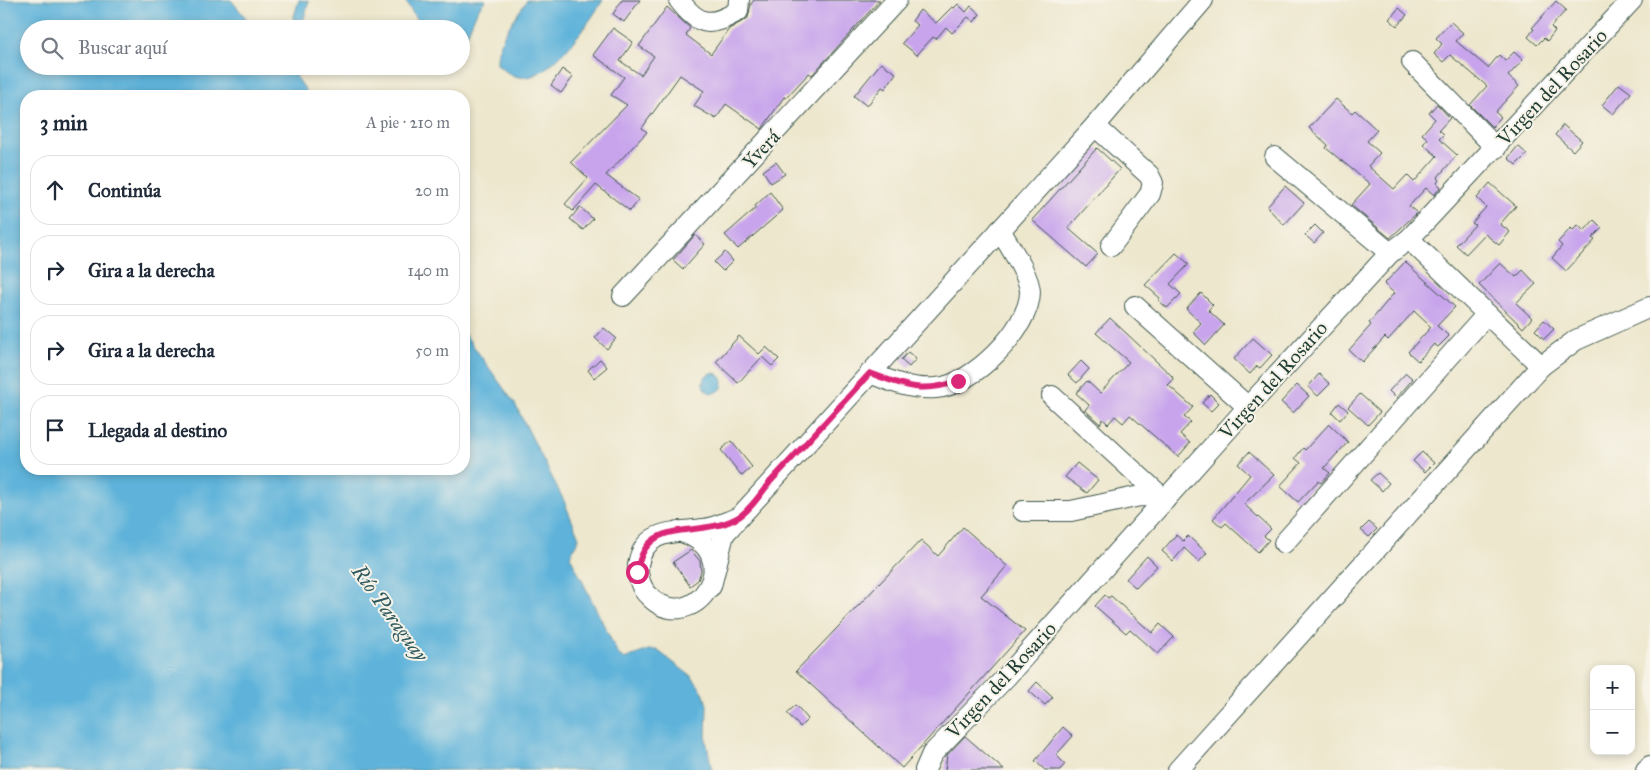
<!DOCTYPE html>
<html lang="es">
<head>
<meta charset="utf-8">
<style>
  body { margin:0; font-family:"IM FELL Great Primer",serif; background:#f6f6f7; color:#1f2937 }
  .controls { position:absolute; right:15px; bottom:15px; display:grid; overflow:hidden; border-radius:10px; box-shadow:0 2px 8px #0003 }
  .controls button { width:45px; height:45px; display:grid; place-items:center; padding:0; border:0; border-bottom:1px solid #e0e1e3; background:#fff; color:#1f2937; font:25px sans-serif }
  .stop { position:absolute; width:15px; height:15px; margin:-11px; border:4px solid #db2777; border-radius:50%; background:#fff }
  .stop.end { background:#db2777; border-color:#fff; box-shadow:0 1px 5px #0008 }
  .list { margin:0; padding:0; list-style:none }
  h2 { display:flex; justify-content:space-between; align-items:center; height:65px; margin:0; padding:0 20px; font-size:21px }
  h2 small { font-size:16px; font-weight:400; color:#747a83 }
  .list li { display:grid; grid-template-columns:32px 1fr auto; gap:15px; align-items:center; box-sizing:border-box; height:70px; margin:0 10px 10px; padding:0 10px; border:1px solid #e0e1e3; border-radius:20px }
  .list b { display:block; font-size:19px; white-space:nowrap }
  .list em { font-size:16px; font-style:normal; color:#747a83 }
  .icon { flex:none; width:28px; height:28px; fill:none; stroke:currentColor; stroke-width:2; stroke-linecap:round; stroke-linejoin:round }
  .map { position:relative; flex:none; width:1650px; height:770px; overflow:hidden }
  .search { position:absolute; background:#fff; box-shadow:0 2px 8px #0003; left:20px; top:20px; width:450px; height:55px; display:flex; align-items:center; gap:12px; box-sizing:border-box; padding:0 18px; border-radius:28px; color:#747a83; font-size:19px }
  .panel { position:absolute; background:#fff; box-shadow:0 2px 8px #0003; left:20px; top:90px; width:450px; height:385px; border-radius:20px }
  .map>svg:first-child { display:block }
</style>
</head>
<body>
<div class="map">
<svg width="1650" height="770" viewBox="0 0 1650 770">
  <rect width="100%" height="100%" fill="#f7f3e8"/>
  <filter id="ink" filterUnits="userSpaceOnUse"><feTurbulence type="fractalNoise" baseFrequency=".02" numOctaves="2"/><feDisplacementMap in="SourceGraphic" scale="10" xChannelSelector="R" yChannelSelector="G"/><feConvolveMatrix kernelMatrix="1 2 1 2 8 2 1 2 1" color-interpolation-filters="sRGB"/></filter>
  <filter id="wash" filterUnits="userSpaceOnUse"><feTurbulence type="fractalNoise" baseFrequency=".0096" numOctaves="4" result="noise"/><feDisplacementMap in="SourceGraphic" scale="20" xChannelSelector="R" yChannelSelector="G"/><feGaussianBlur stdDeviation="1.12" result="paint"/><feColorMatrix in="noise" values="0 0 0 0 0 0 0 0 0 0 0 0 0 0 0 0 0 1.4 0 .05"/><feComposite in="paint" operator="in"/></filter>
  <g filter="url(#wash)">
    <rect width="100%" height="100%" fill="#ede7cd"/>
    <g fill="#5eb3da" stroke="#3e7887">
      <path d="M0,0h231l24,29h-226v37h262l-1,2 20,28h-284v373h438v-136l51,71 49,97 15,37 -9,18 48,98 6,5 25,-9h8l35,27 11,15 4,13 -1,35 6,30h-712z"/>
      <path d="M299,0l10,1 -8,28h-11z"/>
      <path d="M405,0h81c-14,12 -14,31 -25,45v-16h-39z"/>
      <path d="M527,0h76c-13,22 -49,72 -75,77 -13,2 -23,-5 -31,-13 -1,-24 18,-45 30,-64z"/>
      <circle cx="713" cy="383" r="10"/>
    </g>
    <g id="blocks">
      <g fill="#c8a4ec">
        <path d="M622,0h18l-16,22 -11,-8z"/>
        <path d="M754,0h126l-68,75 -3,-2 -23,25 -2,-1 -22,32 -36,-25 -10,15 -22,-13 10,-15 -24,-16 -38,53 5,4 -41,43 33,25 -9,11 -34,-26 -23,26 -8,-7 23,-26 -17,-16 56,-57 -16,-10 13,-18 -31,-22 20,-27 20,14 -13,19 21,14 13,-19 -15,-10 28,-39 23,21 -4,7 25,19 18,-25 19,-11 3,-14z"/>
        <path d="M1556,1l10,9 -15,17 4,4 -8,10 -3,-3 -7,7 -9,-8 6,-8 -2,-1z"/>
        <path d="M958,4l8,8 5,-6 9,8 -6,8 -6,-5 -16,16 -6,-6 -10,12 -3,-2 -16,18 -15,-12 16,-18 -6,-4 8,-11 16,13 16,-16 2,1z"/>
        <path d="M1399,8l8,7 -10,11 -8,-7z"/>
        <path d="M1451,22l12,11 -7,8 32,27 11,-13 6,6 9,-9 9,8 -15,16 11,10 -24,26 6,5 -9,10 -22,-22 17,-19 -37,-31 -7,7 -9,-8 8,-10 -6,-6z"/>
        <path d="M881,63l15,10 -11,16 -3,-2 -15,19 -13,-10z"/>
        <path d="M562,69l11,8 -12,16 -10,-8z"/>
        <path d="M1619,84l12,9 -18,21 -11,-9z"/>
        <path d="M1336,99l16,14 3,-3 22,20 -10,11 13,12 -12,13 26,23 13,-14 7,7 23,-26 -14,-12 5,-5 -6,-5 13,-15 -6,-6 8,-9 13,14 -11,12 5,4 -5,5 18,16 -20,23 2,2 -2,3 4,4 -7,8 -8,-7 -17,18 8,7 -27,25 -39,-33 19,-21 -44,-36 2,-3 -19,-17z"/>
        <path d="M1563,125l19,16 -9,10 -18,-16z"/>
        <path d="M1518,146l9,8 -11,11 -8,-7z"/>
        <path d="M1097,148l23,21 -52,59 30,26 -12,13 -54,-47z"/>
        <path d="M776,162l9,12 -14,9 -8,-12z"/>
        <path d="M1490,183l26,23 -16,18 10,8 -11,13 -14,-11 -19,20 -10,-9 19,-20 -3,-2 14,-16 -9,-9z"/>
        <path d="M1285,186l19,17 -20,22 -17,-18z"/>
        <path d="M770,192l13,18 -45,39 -13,-14 31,-27 -1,-2z"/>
        <path d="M580,207l13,12 -10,11 -13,-11z"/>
        <path d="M1594,220l8,8 -10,10 3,2 -29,31 -14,-13 10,-12 -4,-4 13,-14 2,2 5,-5 6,6z"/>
        <path d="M1315,225l8,8 -9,10 -9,-8z"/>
        <path d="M695,235l10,9 -22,25 -10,-9z"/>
        <path d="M725,252l8,9 -10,10 -9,-9z"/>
        <path d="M1176,253l13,11 -19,20 11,10 -14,14 -9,-8 2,-2 -15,-13z"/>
        <path d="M1405,262l50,45 -18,19 12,10 -11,11 -4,-3 -16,17 -10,-9 23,-25 -17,-16 -26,29 -3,-3 -23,25 -13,-12 22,-25 -2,-2 25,-30 -10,-9z"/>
        <path d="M1500,263l16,14 7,-7 13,14 -20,19 16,15 -9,10 -44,-43z"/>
        <path d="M1201,293l12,12 -5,5 16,15 -18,20 -13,-13 8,-9 -15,-14z"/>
        <path d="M1110,318l62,58 1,4 -5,5 25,22 -9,10 7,5 -11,12 10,9 -12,14 -48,-42 -7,8 -8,-7 -7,8 -5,-5 -3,5 -15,-14 4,-5 -13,-12 11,-12 13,12 29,-31 -33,-29z"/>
        <path d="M1544,320l10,9 -10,10 -9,-9z"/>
        <path d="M604,328l12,10 -9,11 -12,-11z"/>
        <path d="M739,336l20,18 7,-7 13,12 -7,7 -10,-9 -24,26 -22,-21z"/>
        <path d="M1253,338l19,17 -12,13 -3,-2 -7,8 -16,-15z"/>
        <path d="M908,352l8,7 -7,8 -8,-7z"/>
        <path d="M600,359l7,8 -13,11 -6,-8z"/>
        <path d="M1081,361l8,8 -12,14 -9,-8z"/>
        <path d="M1406,373l7,6 -17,19 -7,-7z"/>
        <path d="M1319,374l11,10 -12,12 -10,-9z"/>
        <path d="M1297,385l12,11 -16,17 -12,-11z"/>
        <path d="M1210,394l9,9 -8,8 -9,-8z"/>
        <path d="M1360,394l20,18 -12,13 -20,-18z"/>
        <path d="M1339,403l9,8 -8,9 -8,-8z"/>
        <path d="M1329,424l19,18 -24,26 6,5 -9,10 -3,-2 -20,21 -18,-16 21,-23 -6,-5 8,-10 2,2z"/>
        <path d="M731,441l21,26 -10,9 -21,-26z"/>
        <path d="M1249,452l25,23 -30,29 27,25 -7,7 5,4 -11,12 -32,-29 -4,4 -9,-8 37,-44 -12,-11z"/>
        <path d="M1422,452l12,11 -9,9 -12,-11z"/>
        <path d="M1077,463l21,17 -11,13 -22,-16z"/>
        <path d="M1378,473l11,10 -7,8 -12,-11z"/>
        <path d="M1369,522l8,7 -8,8 -8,-7z"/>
        <path d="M963,527l44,39 -26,30 44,35 -123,137 -106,-97 125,-131 17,16z"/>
        <path d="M1176,535l7,6 5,-5 19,17 -8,9 -15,-14 -11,13 -11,-10z"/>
        <path d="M691,550l9,11 1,10 -3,9 -8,6 -17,-24z"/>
        <path d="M1147,556l10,10 -21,22 -10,-9z"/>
        <path d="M1105,595l3,3 3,-2 41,37 8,-9 14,13 -16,17 -28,-25 -4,4 -31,-27z"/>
        <path d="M1037,682l16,15 -8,8 -16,-14z"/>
        <path d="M796,705l12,14 -8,8 -13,-14z"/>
        <path d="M1063,727l10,9 -17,19 9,9 -5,6h-15l-10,-9z"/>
        <path d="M965,736l39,34h-59l2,-15z"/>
      </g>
    </g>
  </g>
  <g filter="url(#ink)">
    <use href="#blocks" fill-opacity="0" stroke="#3e564b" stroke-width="1"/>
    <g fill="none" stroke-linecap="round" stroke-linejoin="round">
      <g stroke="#3e564b" stroke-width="22">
        <g id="minor">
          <path d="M679,0c20,27 32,27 59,11l1,-11"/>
          <path d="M1412,62l84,86"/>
          <path d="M1095,126l54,49 4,8 -3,11 -39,52"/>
          <path d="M1275,157l115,96"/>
          <path d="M1409,239l132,127"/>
          <path d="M623,296l274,-296"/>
          <path d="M1135,306l113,101"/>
          <path d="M870,373c22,9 42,17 66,15 36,-2 94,-60 94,-96 0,-16 -22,-48 -30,-62"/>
          <path d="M1052,396l113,104"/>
          <path d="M1023,511h48l69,-15 23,1"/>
          <path d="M678,531c75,20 15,110 -29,65 -8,-7 -12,-20 -11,-31 6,-37 38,-32 66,-36 11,-1 22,-7 33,-11"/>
          <path d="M1284,543l203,-229"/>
          <path d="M711,586l13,-52 371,-408 108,-126"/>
          <path d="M925,770l7,-16 75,-78 241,-269 142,-154 19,-14 223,-239"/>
          <path d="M1178,770l363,-404 35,-26 74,-33"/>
          <path d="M1646,770l4,-4"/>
        </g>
      </g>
      <use href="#minor" stroke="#fff" stroke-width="20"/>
    </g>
  </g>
  <g fill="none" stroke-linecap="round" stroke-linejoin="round" filter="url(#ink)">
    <path stroke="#db2777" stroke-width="6" d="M637,572c9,-58 59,-32 100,-54 12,-6 24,-25 33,-36 34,-36 67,-73 100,-109 34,13 52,21 88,8"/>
  </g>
  <g text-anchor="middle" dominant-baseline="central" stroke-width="4" stroke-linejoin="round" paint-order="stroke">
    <g font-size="20" fill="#1f3d34" stroke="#f7f3e8">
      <text transform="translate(1552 87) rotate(-47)">Virgen del Rosario</text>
      <text transform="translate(761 149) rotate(-47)">Yverá</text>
      <text transform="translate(1273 380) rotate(-48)">Virgen del Rosario</text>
      <text transform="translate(1001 680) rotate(-47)">Virgen del Rosario</text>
    </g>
    <g font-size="21" font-style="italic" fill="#2f5a5e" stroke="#f7f3e8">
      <text transform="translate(390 613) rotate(54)">Río Paraguay</text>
    </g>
  </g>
</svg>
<div class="controls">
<button>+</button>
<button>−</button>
</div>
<div class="stop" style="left:637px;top:572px"></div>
<div class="stop end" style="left:958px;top:381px"></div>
<div class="search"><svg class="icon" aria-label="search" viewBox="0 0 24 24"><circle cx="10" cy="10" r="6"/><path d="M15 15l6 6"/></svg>Buscar aquí</div>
<section class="panel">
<h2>3 min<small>A pie · 210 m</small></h2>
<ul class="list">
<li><svg class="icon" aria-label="ahead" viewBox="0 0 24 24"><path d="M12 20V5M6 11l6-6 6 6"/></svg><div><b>Continúa</b></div><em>20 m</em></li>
<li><svg class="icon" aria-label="right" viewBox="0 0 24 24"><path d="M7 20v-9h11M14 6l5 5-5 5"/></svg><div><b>Gira a la derecha</b></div><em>140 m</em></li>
<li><svg class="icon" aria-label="right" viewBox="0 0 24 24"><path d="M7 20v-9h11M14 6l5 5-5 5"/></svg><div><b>Gira a la derecha</b></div><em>50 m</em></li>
<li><svg class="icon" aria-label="arrive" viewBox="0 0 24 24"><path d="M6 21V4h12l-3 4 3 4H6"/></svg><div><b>Llegada al destino</b></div></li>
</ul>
</section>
</div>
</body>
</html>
